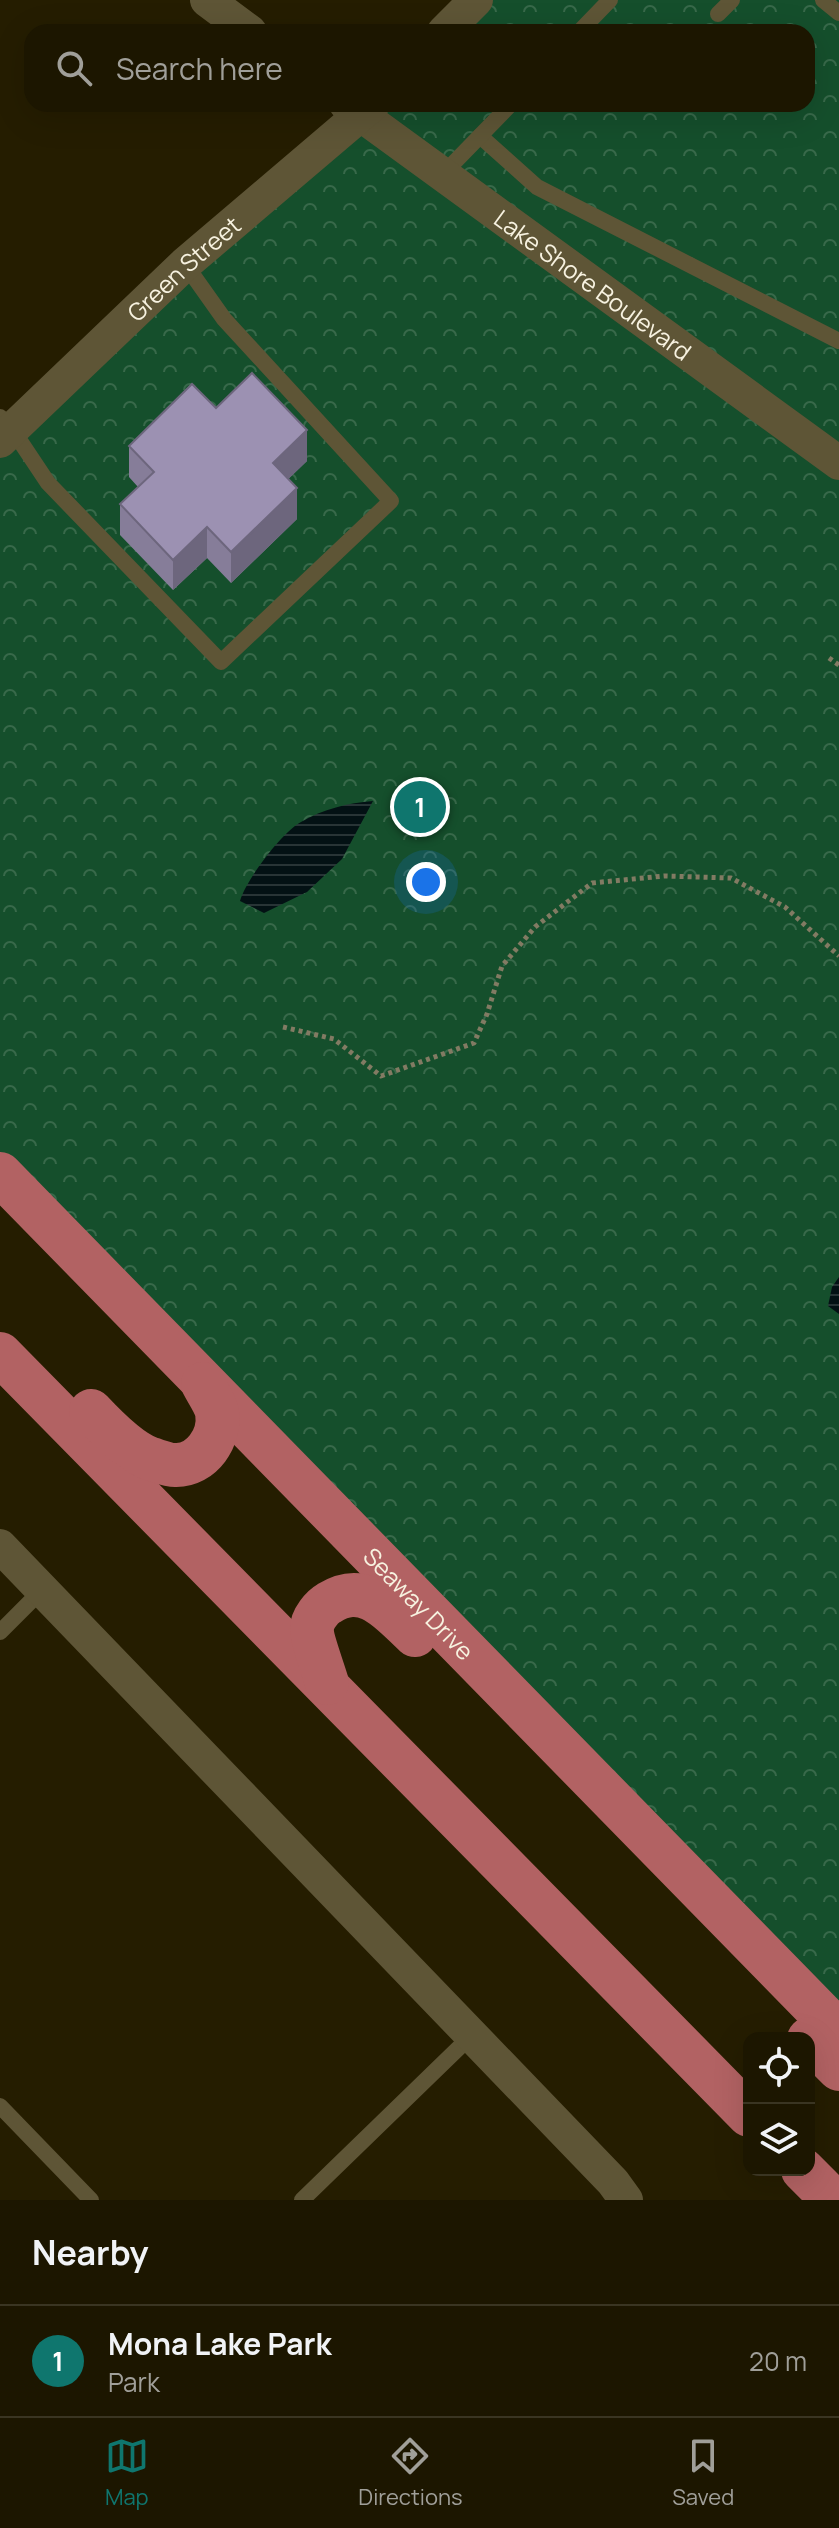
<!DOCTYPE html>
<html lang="en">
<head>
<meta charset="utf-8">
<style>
  body { margin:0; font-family:Manrope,sans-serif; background:#29230f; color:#f1f3f6 }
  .controls { position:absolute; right:24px; bottom:24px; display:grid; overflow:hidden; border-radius:16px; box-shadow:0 8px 32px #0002 }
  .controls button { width:72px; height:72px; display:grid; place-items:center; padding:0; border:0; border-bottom:2px solid #3a3522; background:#1c1600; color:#f1f3f6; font:40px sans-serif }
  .you { position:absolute; left:426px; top:882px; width:28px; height:28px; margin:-20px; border:6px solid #fff; border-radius:50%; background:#1a73e8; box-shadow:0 0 0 12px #1a73e833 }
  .badge { display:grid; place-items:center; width:52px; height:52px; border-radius:50%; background:#0f766e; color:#fff; font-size:26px; font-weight:700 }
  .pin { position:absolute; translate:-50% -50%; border:4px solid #fff; box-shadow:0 2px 8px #0006 }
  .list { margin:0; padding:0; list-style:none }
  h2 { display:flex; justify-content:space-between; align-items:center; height:104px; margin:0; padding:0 32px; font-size:34px }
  h2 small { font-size:26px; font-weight:400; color:#a09f99 }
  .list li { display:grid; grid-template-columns:52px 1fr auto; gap:24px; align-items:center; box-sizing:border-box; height:112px; padding:0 32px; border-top:2px solid #3a3522 }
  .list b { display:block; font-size:30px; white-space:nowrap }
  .list p { margin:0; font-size:26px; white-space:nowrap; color:#a09f99 }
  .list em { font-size:26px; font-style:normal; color:#a09f99 }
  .icon { flex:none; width:44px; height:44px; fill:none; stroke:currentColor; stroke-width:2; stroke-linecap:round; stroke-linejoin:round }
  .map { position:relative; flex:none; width:839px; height:2200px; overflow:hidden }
  .search { position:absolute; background:#1c1600; box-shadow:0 8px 32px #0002; left:24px; right:24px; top:24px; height:88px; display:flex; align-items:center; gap:20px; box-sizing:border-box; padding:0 28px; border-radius:24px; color:#a09f99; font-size:30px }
  .sheet { height:216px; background:#1c1600 }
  nav { display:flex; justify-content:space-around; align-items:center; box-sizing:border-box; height:112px; border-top:2px solid #3a3522; background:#1c1600; font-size:22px; color:#a09f99 }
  nav a { display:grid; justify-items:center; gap:4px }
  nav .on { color:#0f766e }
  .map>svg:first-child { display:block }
</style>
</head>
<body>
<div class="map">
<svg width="839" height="2200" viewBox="0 0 839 2200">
  <defs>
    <pattern id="park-crowns" width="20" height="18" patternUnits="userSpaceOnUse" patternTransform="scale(2)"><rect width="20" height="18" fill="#154f2c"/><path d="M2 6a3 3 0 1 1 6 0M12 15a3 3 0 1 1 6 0" fill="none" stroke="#38694a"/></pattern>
    <pattern id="water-rules" width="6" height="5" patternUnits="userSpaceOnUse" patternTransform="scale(2)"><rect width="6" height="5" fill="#031114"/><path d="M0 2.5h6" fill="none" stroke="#283436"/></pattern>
  </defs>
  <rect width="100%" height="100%" fill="#251d00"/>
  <path fill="url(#park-crowns)" d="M459,0h380v2031l-839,-857v-733l352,-337h455v-72h-381z"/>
  <g fill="url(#water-rules)">
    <path d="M373,801l-31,58 -35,33 -43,21 -24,-12c6,-21 42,-69 61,-79 22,-13 47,-19 72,-21z"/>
    <path d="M839,1277v37l-11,-8 4,-19z"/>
  </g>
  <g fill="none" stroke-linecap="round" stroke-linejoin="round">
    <g stroke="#827b63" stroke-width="5" stroke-dasharray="4 4" stroke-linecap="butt">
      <path d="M829,658l10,7"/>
      <path d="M283,1027l51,12 47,37 93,-33 13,-29 15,-48 33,-39 57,-44 72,-7 67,2 54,29 54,49"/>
    </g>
    <g stroke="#5e5536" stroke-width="16">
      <path d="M823,0l16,13"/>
      <path d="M718,14l14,-14"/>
      <path d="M579,32l31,-32"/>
      <path d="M480,136l57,51 302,154"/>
      <path d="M443,174l68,-70"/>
      <path d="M0,417l12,12 36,54 173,179 170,-161 -167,-182 -39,-55"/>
      <path d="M0,1632l43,-43"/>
      <path d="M0,2106l91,94"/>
      <path d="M302,2200l169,-164"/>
    </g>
    <g stroke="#5e5536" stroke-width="34">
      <path d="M207,0l43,32"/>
      <path d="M444,32l32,-32"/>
      <path id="s1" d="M346,104l493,359"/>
      <path id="s2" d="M0,441l185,-177 188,-160"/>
      <path d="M0,1546l613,636 13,18"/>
    </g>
    <g stroke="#b26263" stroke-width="44">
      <path id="s3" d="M0,1174l839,858"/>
      <path d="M0,1354l749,761"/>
      <path d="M91,1411c15,16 40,41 60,48 7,2 17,6 24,6 27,1 46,-28 42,-53 -2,-9 -10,-20 -14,-28"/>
      <path d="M327,1683c-3,-11 -16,-45 -15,-55 0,-9 10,-21 17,-25 37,-23 61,9 86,32"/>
      <path d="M809,2039l30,30"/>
      <path d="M803,2170l30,30"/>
    </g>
  </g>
  <path fill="#867d99" d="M216,408l91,53 -19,18 9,40 -66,64 -24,-25 -34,32 -53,-55v-31l18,-17 -9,-10v-31z"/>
  <g fill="#6d667d">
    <path d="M307,430v31l-34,33v-31z"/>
    <path d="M297,488v31l-66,64v-31z"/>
    <path d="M207,527v31l-34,32v-30z"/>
  </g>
  <path fill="#9c91b2" stroke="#6d667d" stroke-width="2" d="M252,373l55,57 -34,33 24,25 -66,64 -24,-25 -34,33 -53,-56 34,-32 -25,-26 63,-62 24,24z"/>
  <g text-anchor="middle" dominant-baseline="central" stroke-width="8" stroke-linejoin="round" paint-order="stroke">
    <g font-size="24" fill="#f7f2e0" stroke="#251d00">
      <text stroke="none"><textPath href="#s2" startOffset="252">Green Street</textPath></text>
      <text stroke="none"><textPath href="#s1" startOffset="306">Lake Shore Boulevard</textPath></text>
      <text stroke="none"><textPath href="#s3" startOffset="600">Seaway Drive</textPath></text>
    </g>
  </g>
</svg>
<div class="controls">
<button><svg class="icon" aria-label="locate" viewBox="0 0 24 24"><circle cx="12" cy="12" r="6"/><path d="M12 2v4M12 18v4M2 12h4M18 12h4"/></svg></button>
<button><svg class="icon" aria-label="layers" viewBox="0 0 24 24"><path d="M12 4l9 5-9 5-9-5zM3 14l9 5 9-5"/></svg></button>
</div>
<div class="you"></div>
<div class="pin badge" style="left:420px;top:807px">1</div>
<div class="search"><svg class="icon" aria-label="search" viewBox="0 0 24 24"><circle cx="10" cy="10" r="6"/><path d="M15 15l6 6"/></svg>Search here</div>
</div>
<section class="sheet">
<h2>Nearby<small></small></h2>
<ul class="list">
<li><span class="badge">1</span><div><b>Mona Lake Park</b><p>Park</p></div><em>20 m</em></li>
</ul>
</section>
<nav>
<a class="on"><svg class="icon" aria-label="map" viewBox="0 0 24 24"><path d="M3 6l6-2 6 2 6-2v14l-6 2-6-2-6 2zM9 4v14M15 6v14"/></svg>Map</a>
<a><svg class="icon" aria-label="directions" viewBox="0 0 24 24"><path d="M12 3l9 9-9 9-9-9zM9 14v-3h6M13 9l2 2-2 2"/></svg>Directions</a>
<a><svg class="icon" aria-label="saved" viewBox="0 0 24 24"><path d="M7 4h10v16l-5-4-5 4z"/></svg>Saved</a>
</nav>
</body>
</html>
